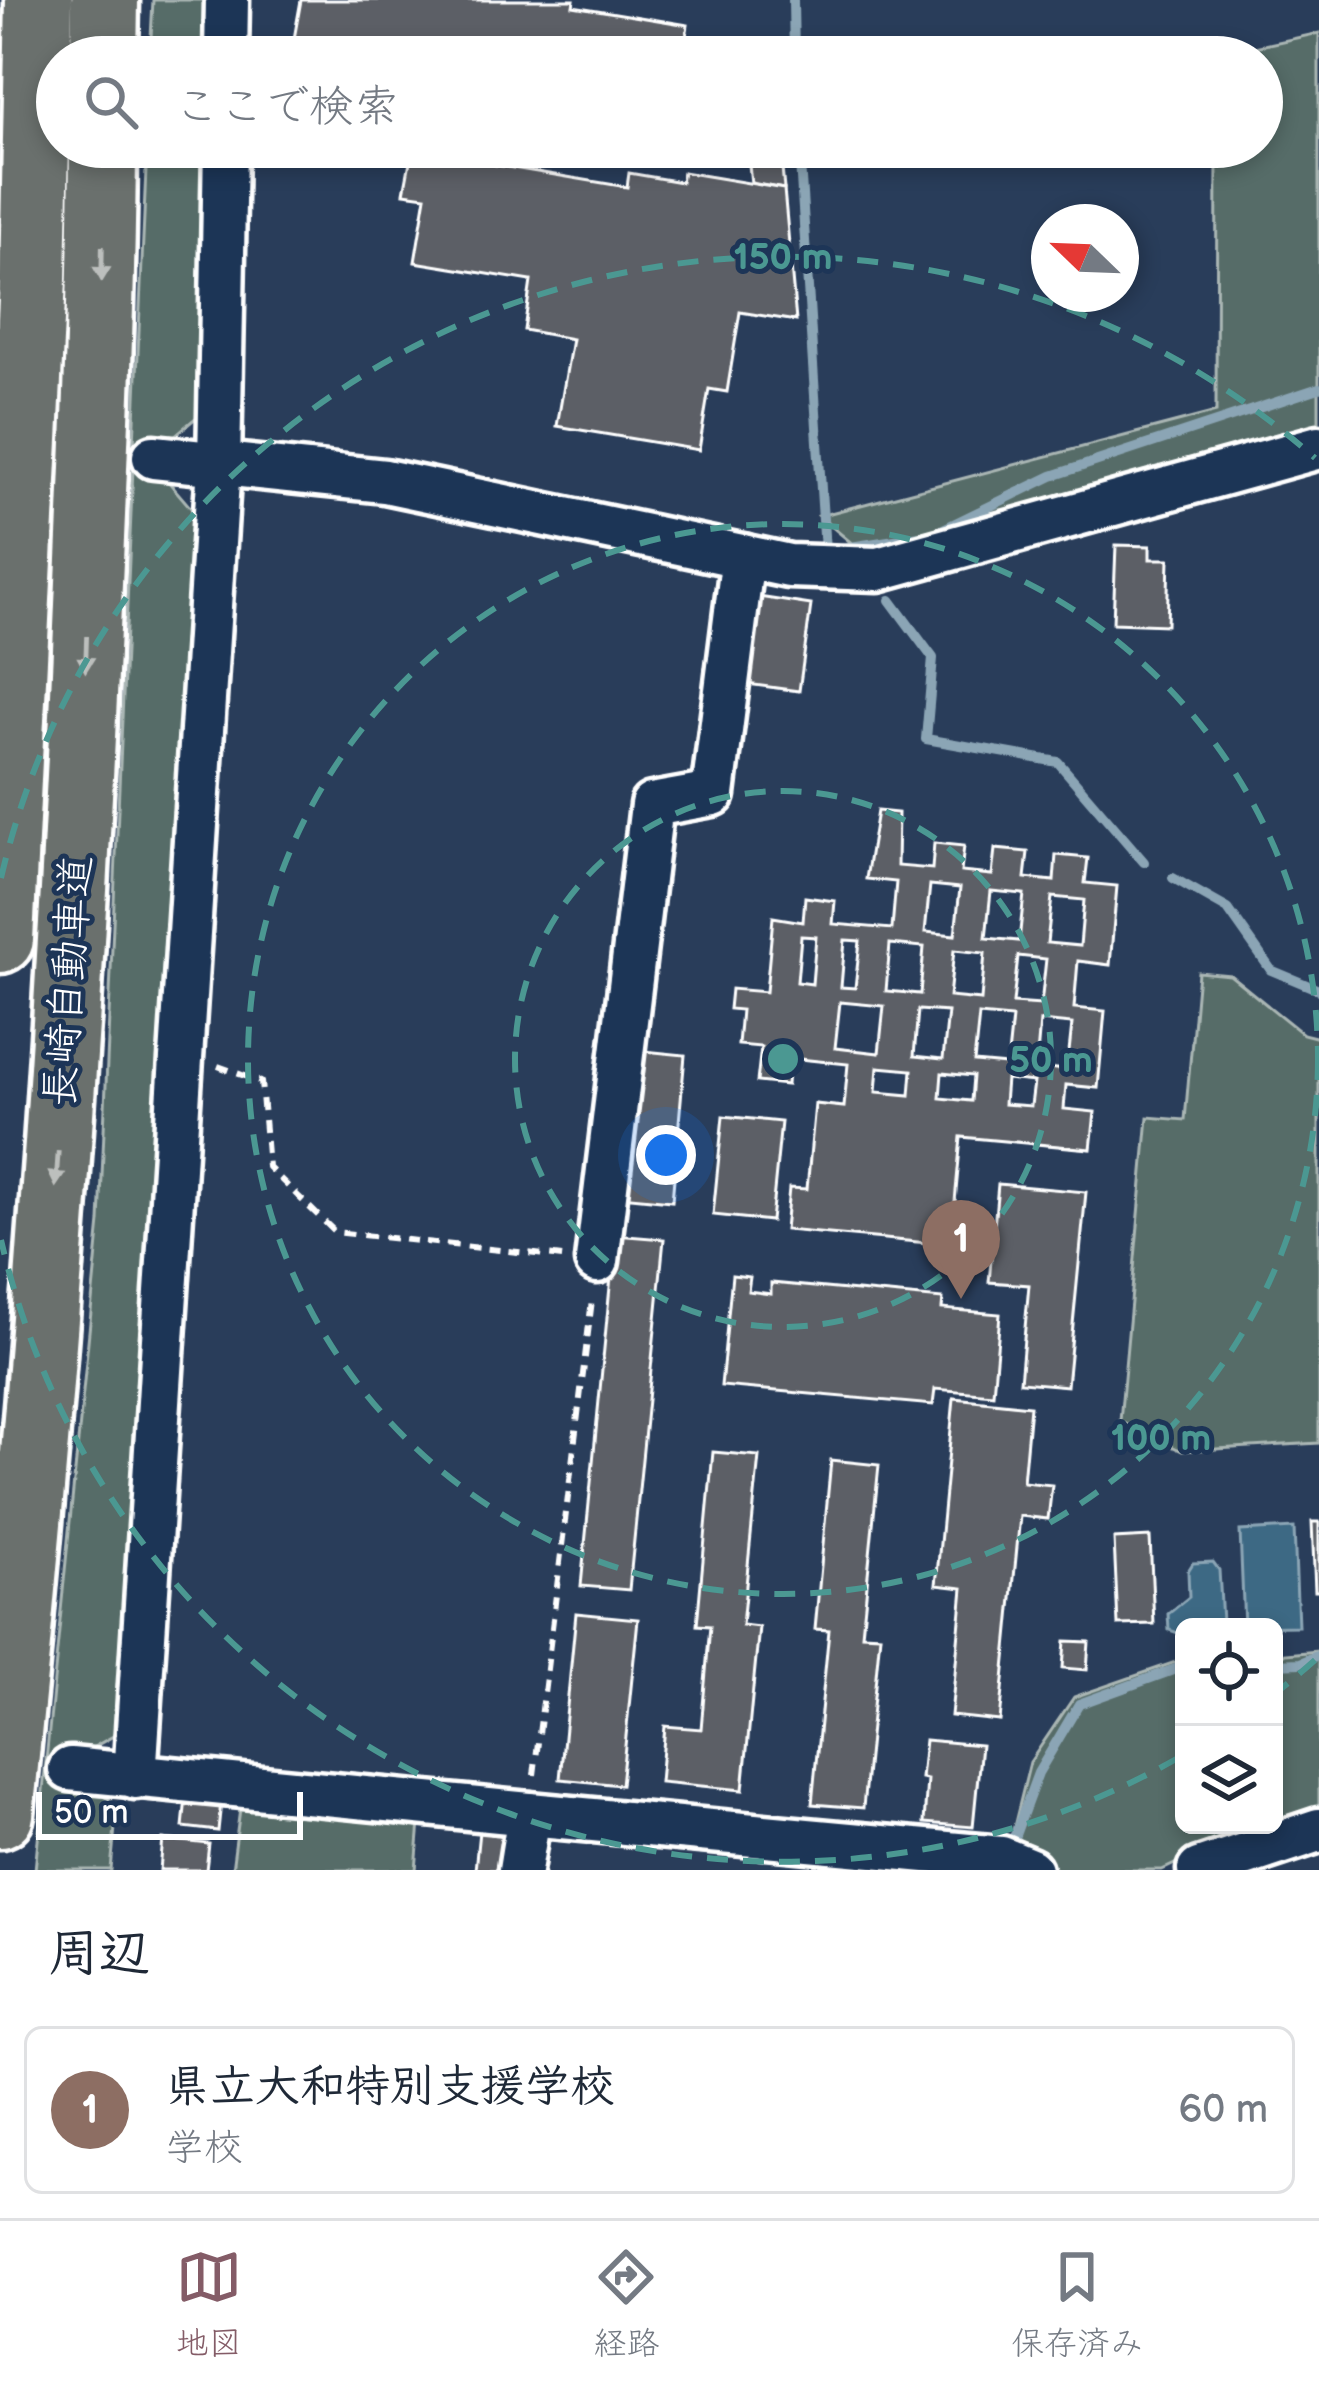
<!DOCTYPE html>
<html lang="ja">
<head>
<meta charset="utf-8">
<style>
  body { margin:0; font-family:"Balsamiq Sans","Klee One",sans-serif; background:#f2f2f3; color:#1f2937 }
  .controls { position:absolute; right:36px; bottom:36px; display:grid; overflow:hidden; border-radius:18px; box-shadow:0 6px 18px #0003 }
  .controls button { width:108px; height:108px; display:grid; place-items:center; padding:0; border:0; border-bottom:3px solid #e0e1e3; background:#fff; color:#1f2937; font:60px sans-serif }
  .compass { position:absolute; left:1031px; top:204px; width:108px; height:108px; border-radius:50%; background:#fff; box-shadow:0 6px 18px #0003; rotate:293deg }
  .scale { position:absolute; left:36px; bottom:30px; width:267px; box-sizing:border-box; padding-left:12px; border:6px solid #fff; border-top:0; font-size:33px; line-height:42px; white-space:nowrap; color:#fff; -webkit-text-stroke:9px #1d3557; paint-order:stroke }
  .you { position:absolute; left:666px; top:1155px; width:42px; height:42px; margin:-30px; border:9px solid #fff; border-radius:50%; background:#1a73e8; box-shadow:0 0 0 18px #1a73e833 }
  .badge { display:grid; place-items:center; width:78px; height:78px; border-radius:50%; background:#845c67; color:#fff; font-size:39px; font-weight:700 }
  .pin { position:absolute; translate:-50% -99px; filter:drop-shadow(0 3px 6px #0008) }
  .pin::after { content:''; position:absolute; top:63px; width:42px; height:36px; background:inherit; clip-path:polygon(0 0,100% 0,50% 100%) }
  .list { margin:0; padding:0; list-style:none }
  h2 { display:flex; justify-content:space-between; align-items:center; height:156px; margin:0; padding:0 48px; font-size:51px }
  h2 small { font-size:39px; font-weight:400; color:#747a83 }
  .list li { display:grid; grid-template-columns:78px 1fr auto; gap:36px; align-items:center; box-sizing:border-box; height:168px; margin:0 24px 24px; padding:0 24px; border:3px solid #e0e1e3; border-radius:18px }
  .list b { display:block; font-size:45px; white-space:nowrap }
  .list p { margin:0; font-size:39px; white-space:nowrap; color:#747a83 }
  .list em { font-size:39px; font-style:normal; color:#747a83 }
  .icon { flex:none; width:66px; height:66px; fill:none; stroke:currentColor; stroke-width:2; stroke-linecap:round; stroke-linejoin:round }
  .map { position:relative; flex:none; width:1319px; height:1870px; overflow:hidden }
  .search { position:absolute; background:#fff; box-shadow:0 6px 18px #0003; left:36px; right:36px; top:36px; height:132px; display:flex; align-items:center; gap:30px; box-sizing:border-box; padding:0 42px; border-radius:66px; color:#747a83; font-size:45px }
  .sheet { height:348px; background:#fff }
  nav { display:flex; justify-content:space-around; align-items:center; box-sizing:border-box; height:168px; border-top:3px solid #e0e1e3; background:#fff; font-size:33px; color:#747a83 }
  nav a { display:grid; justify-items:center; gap:6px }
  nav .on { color:#845c67 }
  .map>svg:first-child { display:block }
</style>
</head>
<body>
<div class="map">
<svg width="1319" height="1870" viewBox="0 0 1319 1870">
  <rect width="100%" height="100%" fill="#293d5a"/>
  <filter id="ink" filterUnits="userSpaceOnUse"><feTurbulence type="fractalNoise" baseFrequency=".00833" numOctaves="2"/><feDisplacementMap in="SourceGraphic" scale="24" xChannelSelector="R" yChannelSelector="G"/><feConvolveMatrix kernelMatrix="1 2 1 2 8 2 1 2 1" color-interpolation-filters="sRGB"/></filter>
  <g filter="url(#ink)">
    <g fill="#566c68" stroke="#aab6b4" stroke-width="3">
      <path d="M153,0h53l-1,57h-55z"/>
      <path d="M1319,33v400l-459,117 -41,-34 397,-104 1,-265h45v-90l-44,-2z"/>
      <path d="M147,147h56l-5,269 -50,42 49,57 -75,1216 -60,34 55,41 -6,64h-76l65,-648z"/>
      <path d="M1198,972l32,3 73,59 16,4v405l-137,8 -62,-30 28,-304 37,3z"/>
      <path d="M1319,1651v166l-45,3v-165z"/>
      <path d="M1184,1659v166h73l-95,45h-107l-45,-27 20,-81 44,-65z"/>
      <path d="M241,1801l179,21 -4,48h-184z"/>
    </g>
    <g fill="#3e6984" stroke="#8ba5b5" stroke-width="3">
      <path d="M1294,1528l4,98 -54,1 -4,-96z"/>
      <path d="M1213,1562l6,8 3,52 -4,5h-34v8l-15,-5 -1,-16 21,-17 -1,-26 5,-8z"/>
    </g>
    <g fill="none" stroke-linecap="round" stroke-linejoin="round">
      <g stroke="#8ba5b5" stroke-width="10">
        <path d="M793,0l1,57"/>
        <path d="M799,147l26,404 108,-17 119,-58 267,-88"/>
        <path d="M890,600l43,58 -7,81 132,23 86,100"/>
        <path d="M1173,878l55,31 43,61 48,20"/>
        <path d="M1274,1664l26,-1 19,-8"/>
        <path d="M1012,1843l26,-70 41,-69 105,-38"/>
      </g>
    </g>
    <g fill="#5b5f66" stroke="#fff" stroke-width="3" fill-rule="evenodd">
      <path d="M301,0h273l-1,6 115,19 -5,32h-280l-109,-18z"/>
      <path d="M747,147h33l4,42 -33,-6z"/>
      <path d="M412,151l215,36 2,-14 52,9 2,-10 101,17 12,132 -56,-9 -13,80 -18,-3 -10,61 -142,-24 15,-87 -48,-9 7,-49 -116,-19 11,-66 -22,-3z"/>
      <path d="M1116,545l34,1v13h19l-2,66 -54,-2z"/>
      <path d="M752,596l59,9 -12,86 -60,-8z"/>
      <path d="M877,811l21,2 -1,53 35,3 2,-26 30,3 -3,26 31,3 3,-26 33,3 -3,26 29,3 2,-26 32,3 -3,25 32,3 -7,79 -32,-4 -4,47 31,3 -7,77 -32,-3 -2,24 31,3 -4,37 -130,-12 -10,108 -166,-15 4,-42 18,1 8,-85 29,3 4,-43 -59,-6 -2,27 -30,-3 4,-35 -23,-2 3,-35 -12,-1 2,-20 35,3 7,-75 30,5 2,-25 30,4 -2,23 59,5 4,-47 -30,-3zM930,885l30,3 -5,47 -30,-3zM991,891l33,3 -5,47 -33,-3zM1052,897l32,3 -4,46 -33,-3zM801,936l15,1 -4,47 -15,-2zM845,940l15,1 -5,47 -14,-1zM890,944l34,3 -4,47 -34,-3zM954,950l31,3 -4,47 -32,-3zM1018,956l28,3 -5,46 -28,-2zM840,1002l44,4 -5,47 -44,-5zM918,1010l30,2 -5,47 -29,-3zM979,1015l33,3 -5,47 -33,-3zM1040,1021l32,3 -5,46 -31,-3zM878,1067l34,3 -2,25 -34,-3zM942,1073l31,3 -2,25 -31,-3zM1006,1079l28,3 -3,24 -27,-2z"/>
      <path d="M634,1050l51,5 -13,146 -52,-5z"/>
      <path d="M723,1116l58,6 -10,99 -58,-6z"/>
      <path d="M998,1184l88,8 -19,194 -47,-4 9,-97 -40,-3z"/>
      <path d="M615,1235l49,4 -35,351 -48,-4z"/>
      <path d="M732,1275l18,2 -2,14 23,3v-11l172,16 -1,10 58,5 -7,80 -58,-5 -2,16 -212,-19z"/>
      <path d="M954,1398l76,8 -7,76 29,3 -4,34 -28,-3 -20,205 -49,-5 12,-128 -27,-3z"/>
      <path d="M713,1452l46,4 -17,169 17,2 -16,163 -83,-8 5,-56 36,3 9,-103 -13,-1z"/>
      <path d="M831,1460l48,5 -17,169 18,1 -17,173 -51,-4 17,-174 -14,-1z"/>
      <path d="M1312,1522h7v69h-4z"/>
      <path d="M1150,1537l4,87 -36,1 -4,-86z"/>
      <path d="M576,1613l62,6 -17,166 -61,-6z"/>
      <path d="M1065,1641l24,1 -2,28 -24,-2z"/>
      <path d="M925,1740l56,5 -8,82 -49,-4 3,-44 -6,-1z"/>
      <path d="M186,1798l35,4 -3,29 -35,-4z"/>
      <path d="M479,1831l23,2 -4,37h-23z"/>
      <path d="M163,1839l46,5 -3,26h-46z"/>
    </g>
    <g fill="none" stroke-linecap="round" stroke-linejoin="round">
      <g stroke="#fff" stroke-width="51">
        <g id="minor">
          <path d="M226,57l1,-57"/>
          <path d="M154,457l231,24 404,85 89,3 441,-122"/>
          <path d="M597,1261l55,-456 61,-11 30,-238"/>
          <path d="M70,1769l459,45 -9,56"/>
          <path d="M135,1777l84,-1312 6,-318"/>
          <path d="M529,1814l472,44 29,12"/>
          <path d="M1199,1870l120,-40"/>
        </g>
      </g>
      <g stroke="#fff" stroke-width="75">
        <g id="motorway">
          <path d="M104,57l1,-57"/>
          <path d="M0,939l33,-660 6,-279"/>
          <path d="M0,1814c41,-395 70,-790 87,-1186 7,-160 15,-321 16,-481"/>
        </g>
      </g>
      <g stroke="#fff" stroke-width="6" stroke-dasharray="12 9" stroke-linecap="butt">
        <path d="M218,1066l43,16 7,85 67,65 228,25"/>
        <path d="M534,1775l58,-475"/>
      </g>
      <use href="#minor" stroke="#1d3557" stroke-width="42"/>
      <use href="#motorway" stroke="#6b706d" stroke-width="66"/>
    </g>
    <defs><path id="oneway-solid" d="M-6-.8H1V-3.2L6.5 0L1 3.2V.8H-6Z" transform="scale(3)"/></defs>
    <g fill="#bcbfbd">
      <use href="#oneway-solid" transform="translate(102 264) rotate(91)"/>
      <use href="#oneway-solid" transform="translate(86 654) rotate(92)"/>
      <use href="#oneway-solid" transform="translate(57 1169) rotate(94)"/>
    </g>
  </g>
  <g fill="none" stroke="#4b9892" stroke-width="6" stroke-dasharray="21 15">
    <circle cx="783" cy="1059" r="268"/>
    <circle cx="783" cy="1059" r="535"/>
    <path d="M1315 1660A803 803 0 0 1 1277 1692M1178 1758A803 803 0 0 1 1 1240M1 878A803 803 0 0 1 1315 458"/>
  </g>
  <g text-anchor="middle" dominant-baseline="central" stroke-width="10" stroke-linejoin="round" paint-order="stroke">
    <g font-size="42" fill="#fff" stroke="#1d3557">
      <text transform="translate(69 981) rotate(-86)">長崎自動車道</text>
    </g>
  </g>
  <circle cx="783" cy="1059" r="18" fill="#4b9892" stroke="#1d3557" stroke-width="6"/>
  <g font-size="36" text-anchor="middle" font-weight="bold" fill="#4b9892" stroke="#1d3557" stroke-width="10" stroke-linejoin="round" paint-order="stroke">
    <text x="783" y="269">150 m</text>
    <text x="1051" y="1072">50 m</text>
    <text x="1161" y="1450">100 m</text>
  </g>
</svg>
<div class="controls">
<button><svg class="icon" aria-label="locate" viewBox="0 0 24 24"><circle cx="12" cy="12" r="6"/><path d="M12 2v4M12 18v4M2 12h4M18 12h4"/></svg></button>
<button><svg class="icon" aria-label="layers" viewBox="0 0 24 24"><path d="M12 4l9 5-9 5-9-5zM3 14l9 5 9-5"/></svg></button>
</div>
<svg class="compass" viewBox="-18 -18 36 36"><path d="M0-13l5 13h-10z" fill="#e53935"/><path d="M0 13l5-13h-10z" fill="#747a83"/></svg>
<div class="scale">50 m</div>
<div class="you"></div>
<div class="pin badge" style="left:961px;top:1299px;background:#8d6e63">1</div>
<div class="search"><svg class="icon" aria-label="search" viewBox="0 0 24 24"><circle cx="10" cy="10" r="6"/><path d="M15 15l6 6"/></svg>ここで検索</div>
</div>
<section class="sheet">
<h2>周辺<small></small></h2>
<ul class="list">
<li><span class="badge" style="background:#8d6e63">1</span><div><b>県立大和特別支援学校</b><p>学校</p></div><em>60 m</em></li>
</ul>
</section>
<nav>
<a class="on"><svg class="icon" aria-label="map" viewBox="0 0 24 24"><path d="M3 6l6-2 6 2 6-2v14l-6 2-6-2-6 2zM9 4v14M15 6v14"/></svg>地図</a>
<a><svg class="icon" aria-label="directions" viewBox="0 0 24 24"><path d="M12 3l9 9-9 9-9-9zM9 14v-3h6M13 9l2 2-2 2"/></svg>経路</a>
<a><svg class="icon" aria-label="saved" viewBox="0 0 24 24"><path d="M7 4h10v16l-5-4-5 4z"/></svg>保存済み</a>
</nav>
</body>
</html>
